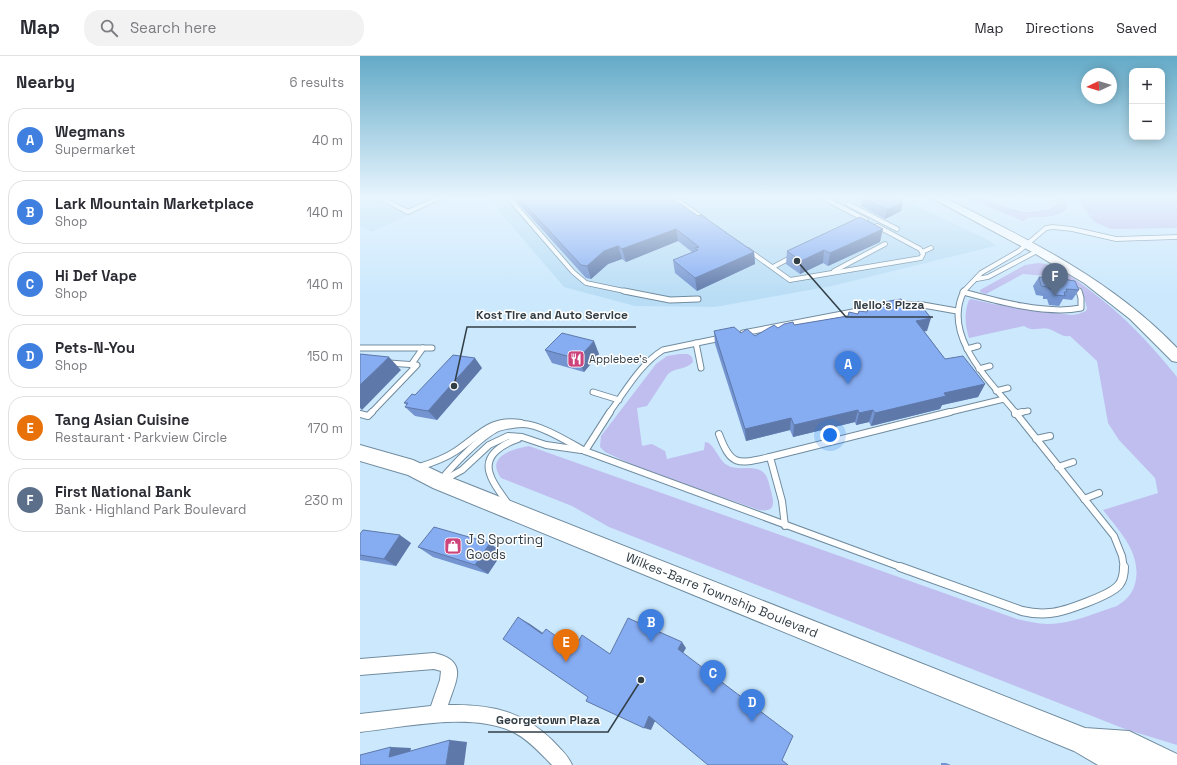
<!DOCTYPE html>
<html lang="en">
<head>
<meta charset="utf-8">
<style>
  body { margin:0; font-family:"Space Grotesk",sans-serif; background:#f2f2f3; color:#2b2b33 }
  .controls { position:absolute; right:12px; top:12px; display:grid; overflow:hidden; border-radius:8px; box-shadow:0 2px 10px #0003 }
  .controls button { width:36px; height:36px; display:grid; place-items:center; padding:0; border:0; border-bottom:1px solid #e1e1e2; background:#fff; color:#2b2b33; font:20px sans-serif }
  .compass { position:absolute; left:721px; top:12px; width:36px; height:36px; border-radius:50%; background:#fff; box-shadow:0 2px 10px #0003; rotate:266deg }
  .you { position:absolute; left:470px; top:379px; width:14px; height:14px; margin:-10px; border:3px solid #fff; border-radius:50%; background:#1a73e8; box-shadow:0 0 0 6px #1a73e833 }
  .badge { display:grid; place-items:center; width:26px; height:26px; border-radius:50%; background:#111827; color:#fff; font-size:13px; font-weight:700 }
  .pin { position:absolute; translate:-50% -33px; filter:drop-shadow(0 1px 2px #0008) }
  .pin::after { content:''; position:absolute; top:21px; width:14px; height:12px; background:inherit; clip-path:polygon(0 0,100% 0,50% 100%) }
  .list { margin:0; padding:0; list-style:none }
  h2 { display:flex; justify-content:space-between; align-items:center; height:52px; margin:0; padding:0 16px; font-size:17px }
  h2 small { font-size:13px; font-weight:400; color:#7c7c81 }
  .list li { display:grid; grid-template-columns:26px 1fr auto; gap:12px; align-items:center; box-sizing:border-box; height:64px; margin:0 8px 8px; padding:0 8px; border:1px solid #e1e1e2; border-radius:16px }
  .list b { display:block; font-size:15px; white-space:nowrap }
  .list p { margin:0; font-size:13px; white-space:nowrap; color:#7c7c81 }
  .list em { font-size:13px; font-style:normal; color:#7c7c81 }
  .icon { flex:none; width:22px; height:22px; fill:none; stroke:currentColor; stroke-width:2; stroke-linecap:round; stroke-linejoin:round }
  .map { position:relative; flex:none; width:817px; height:709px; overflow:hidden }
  header { display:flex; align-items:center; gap:24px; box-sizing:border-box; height:56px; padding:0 20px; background:#fff; border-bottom:1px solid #e1e1e2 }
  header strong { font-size:19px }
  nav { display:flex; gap:22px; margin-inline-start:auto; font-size:14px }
  .search { width:280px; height:36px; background:#f2f2f3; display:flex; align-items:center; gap:10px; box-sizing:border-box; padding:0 14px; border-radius:16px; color:#7c7c81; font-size:15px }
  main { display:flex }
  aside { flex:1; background:#fff }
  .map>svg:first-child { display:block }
</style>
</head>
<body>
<header>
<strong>Map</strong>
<div class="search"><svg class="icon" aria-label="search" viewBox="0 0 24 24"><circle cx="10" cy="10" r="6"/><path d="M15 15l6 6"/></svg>Search here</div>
<nav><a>Map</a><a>Directions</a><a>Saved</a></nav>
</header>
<main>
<aside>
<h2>Nearby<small>6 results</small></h2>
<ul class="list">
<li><span class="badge" style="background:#3f7fe0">A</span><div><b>Wegmans</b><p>Supermarket</p></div><em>40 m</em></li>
<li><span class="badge" style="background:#3f7fe0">B</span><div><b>Lark Mountain Marketplace</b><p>Shop</p></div><em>140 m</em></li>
<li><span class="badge" style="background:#3f7fe0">C</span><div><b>Hi Def Vape</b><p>Shop</p></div><em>140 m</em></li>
<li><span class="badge" style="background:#3f7fe0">D</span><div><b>Pets-N-You</b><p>Shop</p></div><em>150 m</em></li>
<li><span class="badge" style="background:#e8710a">E</span><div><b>Tang Asian Cuisine</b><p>Restaurant · Parkview Circle</p></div><em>170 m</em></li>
<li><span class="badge" style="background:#5c6f8a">F</span><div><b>First National Bank</b><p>Bank · Highland Park Boulevard</p></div><em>230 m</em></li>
</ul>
</aside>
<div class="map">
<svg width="817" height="709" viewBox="0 0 817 709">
  <rect width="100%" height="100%" fill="#cbe8fd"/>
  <g fill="#b9ddf5">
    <path d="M0,141h89l-77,35 -12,-6z"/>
    <path d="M127,141h411l92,44 5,5 -163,40 -117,21 -80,-1 -71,-19z"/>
  </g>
  <g fill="#c0beef">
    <path d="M606,141h14l24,10 21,5 23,-2 8,-5 2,-3 -2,-5h10c10,21 -27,21 -39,20l1,1 -5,3z"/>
    <path d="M716,141h101v31l-66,1 -17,-7z"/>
    <path d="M678,207c19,1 34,14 49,25 35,26 63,55 90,89v368l-52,-16 -516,-202 -37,-21 -71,-28c-16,-22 12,-29 28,-32l488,173c10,2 21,5 31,5 23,0 47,-11 69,-18 11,-7 17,-14 19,-27 4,-28 -17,-48 -33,-69l55,-17 -3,-15 -36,-38 -11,-17 -11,-62 -27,-25c-9,1 -12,-4 -21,-7 -9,-3 -15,4 -25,-3l-55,12c-4,-13 -5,-25 0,-38l2,-1 22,5 79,11 6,-1 8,-3 1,-3 -5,-18 -5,-5 -5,-4 -14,-4 -35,-3 -37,20 -6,-2v-2l45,-25z"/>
    <path d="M320,298h8l4,3 1,5c-7,8 -17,5 -25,12l-21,32 -10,2 5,38 10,-2 13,7 2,8 37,-9 1,-8c9,0 13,18 22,23 11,7 25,-1 36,7 5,4 6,12 8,19 3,11 5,22 -12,19l-113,-39 -41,-19 -5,-5 1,-11 55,-72 11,-8z"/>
  </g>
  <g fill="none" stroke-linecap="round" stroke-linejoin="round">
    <g stroke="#718c9f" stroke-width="5.5">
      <g id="service-far3">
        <path d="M19,141l29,15 33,-15"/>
        <path d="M148,141l65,75 13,11 43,9"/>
        <path d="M313,141l32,23"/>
        <path d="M462,141l44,23"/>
        <path d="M488,148l49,25"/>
        <path d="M388,194l42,30 131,-22 2,-4 -3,-5 -43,-23"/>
        <path d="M562,196l9,-4"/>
        <path d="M413,211l19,-10"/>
        <path d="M474,215l51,-27"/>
        <path d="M617,223l11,-2 51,-27"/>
        <path d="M701,223l9,4 9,9"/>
        <path d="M603,236l18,-19 38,-22 27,-23 7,-1 19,2 44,10 61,-2"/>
      </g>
    </g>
    <g stroke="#718c9f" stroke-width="7">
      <g id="service-far2">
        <path d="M264,235l46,9 28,-1"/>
        <path d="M604,235c-23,45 26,90 52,122"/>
        <path d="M603,236c33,9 84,23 118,16v-10l-2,-7"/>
        <path d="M539,248l24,1 34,6"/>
        <path d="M383,277l141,-27"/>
        <path d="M336,287l5,25"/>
        <path d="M0,292h72"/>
        <path d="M607,293l11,-3"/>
        <path d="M51,309l12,-17"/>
        <path d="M619,313l11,-3"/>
        <path d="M636,335l12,-3"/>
        <path d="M233,336l26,8"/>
        <path d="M11,357l46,-48 -28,-2"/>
        <path d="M249,357c16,-21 31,-49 54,-63l58,-12"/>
        <path d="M586,357l58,-14"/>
        <path d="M658,357l10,-2"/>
      </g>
    </g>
    <g stroke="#718c9f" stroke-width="8">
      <g id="service-far1">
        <path d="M655,356l99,124 8,20 2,12"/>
        <path d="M0,358l8,2 4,-4"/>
        <path d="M655,358l7,-2"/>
        <path d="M359,378c12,33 19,30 51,23"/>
        <path d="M676,383l14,-3"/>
        <path d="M225,395l25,-39"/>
        <path d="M59,411c13,-4 25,-8 37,-16 23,-15 34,-33 65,-28"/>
        <path d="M698,411l15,-5"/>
        <path d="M81,424c12,-15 40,-44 57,-52 7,-2 18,-4 25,-4 17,0 47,19 62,27l318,117"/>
        <path d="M84,424l18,-10 27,-25 19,-9 14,1 24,8 35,5"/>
        <path d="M724,443l15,-6"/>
        <path d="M148,448c-6,-10 -15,-19 -18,-30 -7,-19 13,-30 28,-35"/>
        <path d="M425,470l-3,-25 -12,-44 180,-45"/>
      </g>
    </g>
    <g stroke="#718c9f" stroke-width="10">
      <path id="service" d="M540,511l122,44c9,2 19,3 28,2 14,-1 61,-18 69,-28 4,-5 5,-12 5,-18"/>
    </g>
    <g stroke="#718c9f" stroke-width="2">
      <path id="minor" d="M74,597c35,8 22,27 14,52 43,-1 74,6 105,36 7,8 15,14 19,24h-20c-11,-11 -23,-25 -37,-32 -40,-22 -111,-6 -155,-1v-18l71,-8 9,-26 1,-9 -7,-2 -74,6v-16z"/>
    </g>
    <g stroke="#718c9f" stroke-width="2">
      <g id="primary">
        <path d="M570,141l15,1c83,41 167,82 232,150v14l-5,-1 -42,-42 -46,-36 -50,-30z"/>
        <path d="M0,389l53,15 34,16 638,252 44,3 48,23v11h-79l-24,-14 -641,-263 -25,-13 -48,-14z"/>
      </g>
    </g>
    <use href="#service-far3" stroke="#fff" stroke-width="4"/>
    <use href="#service-far2" stroke="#fff" stroke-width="5"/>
    <use href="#service-far1" stroke="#fff" stroke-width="6"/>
    <use href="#service" stroke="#fff" stroke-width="8"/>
    <use href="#minor" fill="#fff" fill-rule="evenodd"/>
    <use href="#primary" fill="#fff" fill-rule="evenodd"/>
  </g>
  <g fill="#7394d0">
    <path d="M155,141l183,19 56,36 1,12 -58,27 -22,-18 -2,-13 19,-8 -14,-11 -52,21 -4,-3 -14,5 -17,15 -5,-1 -68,-75z"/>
    <path d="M502,141l39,14 -16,8 -24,-13z"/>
    <path d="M520,186l-52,24 -5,-3 -23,11 -14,-10 1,-13z"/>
    <path d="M691,220l10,3 18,11 -7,10 -9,-1 -4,7 -10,-1 -2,-6h-4v-3l-7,-1 -3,-9 6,-9 11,1z"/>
    <path d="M518,247l31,7 18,21h-3l21,28 40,25 -7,13 -36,8 -2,4 -69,17 -2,-4 -13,3 -1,-3 -62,15 -3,-7 -44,11 -31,-97 -1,-13 27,2 14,3 23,-8 70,-12 29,-6z"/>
    <path d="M185,294l54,4 -15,18 -32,-9z"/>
    <path d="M122,312l-45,52 -22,-4 -10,-9 2,-2 -3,-2 11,-8z"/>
    <path d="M0,478l51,9 -15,23 -36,-6z"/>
    <path d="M130,487l12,10 -14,21 -55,-17 -15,-10z"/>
    <path d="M581,707h5l5,2h-10z"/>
  </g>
  <g fill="#5e78a9">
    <path d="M543,146l-2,9 -16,8 2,-9z"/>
    <path d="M316,173l2,12 -52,21 -4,-13z"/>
    <path d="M523,173l-3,13 -52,24 2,-13z"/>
    <path d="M258,190l4,13 -14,5 -17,15 -4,-13 17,-15z"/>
    <path d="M464,194l-1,13 -23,11 1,-13z"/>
    <path d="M394,196l1,12 -58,27 -2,-13z"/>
    <path d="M571,262l-4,13 -15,3 4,-13z"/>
    <path d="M234,285l5,13 -15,18 -6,-13z"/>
    <path d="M29,301l12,13 -39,40 -2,-2v-23z"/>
    <path d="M115,302l7,10 -45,52 -9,-9z"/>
    <path d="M625,328l-7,13 -36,8 -2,4 -69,17 4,-13 69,-20z"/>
    <path d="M498,354l-3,12 -62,15 1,-12z"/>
    <path d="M513,354l-4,12 -13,3 3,-12z"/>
    <path d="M431,362l-1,12 -44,11 -1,-12z"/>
    <path d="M40,479l11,8 -15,23 -12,-7z"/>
    <path d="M130,487l12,10 -14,21 -13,-9z"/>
    <path d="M158,561l12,7 23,16 -11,-6z"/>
    <path d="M322,586l4,6 -4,7 -4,-6z"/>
    <path d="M289,660l7,3 -5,11 -7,-2z"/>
    <path d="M90,684l17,2 -3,23h-18z"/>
    <path d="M31,691l20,1 -2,10 -20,-1z"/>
  </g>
  <g fill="#86acf2" stroke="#5e78a9">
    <path d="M158,141h153l27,19 3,-1 53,37 -59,26 -22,-18 25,-10 -3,-2 4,-1 -23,-18 -54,20 -4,-3 -14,5 -17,15 -6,-1z"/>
    <path d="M502,141h31l10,5 -16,8z"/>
    <path d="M500,161l23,12 -53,24 -6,-3 -23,11 -14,-10z"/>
    <path d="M691,220l9,1 1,2 14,2 4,9 -13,-1 1,3h-3l1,4 -10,-1 -2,-6h-4v-2l-8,-1 -2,-9 13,1z"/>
    <path d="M541,243l8,11 14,-2 8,10 -15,3 29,38 18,-3 22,28 -41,9 2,3 -71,17 -2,-3 -14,3 -1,-3 -64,15 -3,-7 -46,11 -31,-98 20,-4 7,6 6,-4 8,7 19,-11 4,3 6,-4 9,-2 1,3 54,-9 1,-4 9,2 1,-3 8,1 1,-4 9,2 1,-7z"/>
    <path d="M202,277l32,8 -16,18 -33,-9z"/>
    <path d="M0,298l29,3 -29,28z"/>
    <path d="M93,299l22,3 -47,53 -23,-4 3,-4h-4l8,-9 3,1z"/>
    <path d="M74,471l56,16 -15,22 -57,-18z"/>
    <path d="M3,474l37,5 -16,24 -24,-4v-21z"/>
    <path d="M158,561l24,17 4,-5 28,20 8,-14 28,19 18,-36 54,24 -4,7 115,87 -11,24 6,5h-80l-59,-49 -5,12 -58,-27 2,-4 -85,-58z"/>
    <path d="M90,684l-4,25h-86v-10l31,-8 -2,10z"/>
  </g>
  <linearGradient id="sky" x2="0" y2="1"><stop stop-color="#63aac7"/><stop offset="0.59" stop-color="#e8f5fe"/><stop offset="1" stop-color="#e8f5fe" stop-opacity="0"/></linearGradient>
  <rect width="817" height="240" fill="url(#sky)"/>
  <defs>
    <g id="restaurant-square" transform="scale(0.9)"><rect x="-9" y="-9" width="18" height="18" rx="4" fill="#cd437b" stroke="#fff"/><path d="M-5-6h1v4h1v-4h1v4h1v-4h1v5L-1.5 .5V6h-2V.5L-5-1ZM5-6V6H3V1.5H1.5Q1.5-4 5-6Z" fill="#fff"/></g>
    <g id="shop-square" transform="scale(0.9)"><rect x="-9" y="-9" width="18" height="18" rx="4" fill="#cd437b" stroke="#fff"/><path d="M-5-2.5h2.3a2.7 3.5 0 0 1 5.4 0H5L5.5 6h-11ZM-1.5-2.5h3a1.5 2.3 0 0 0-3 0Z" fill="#fff"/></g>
  </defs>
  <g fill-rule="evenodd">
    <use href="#restaurant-square" x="216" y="303"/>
    <use href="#shop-square" x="93" y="490"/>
  </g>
  <g text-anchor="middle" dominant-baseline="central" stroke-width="3" stroke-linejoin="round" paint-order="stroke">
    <g font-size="11" fill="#323e46" stroke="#fff" text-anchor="start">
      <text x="229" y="303">Applebee's</text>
    </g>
    <g font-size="13" fill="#323e46" stroke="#fff" text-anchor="start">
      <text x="106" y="483">J S Sporting<tspan x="106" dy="15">Goods</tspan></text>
    </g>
    <g font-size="13" fill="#323e46" stroke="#fff">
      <text transform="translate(362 539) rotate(22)">Wilkes-Barre Township Boulevard</text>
    </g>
  </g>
  <path fill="none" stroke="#323e46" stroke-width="1.5" d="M437 205L486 261H573M94 330L107 271H276M281 624L248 676H128"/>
  <g fill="#323e46" stroke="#fff" stroke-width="1.5">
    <circle cx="437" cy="205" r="4"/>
    <circle cx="94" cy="330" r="4"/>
    <circle cx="281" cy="624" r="4"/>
  </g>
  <g font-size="12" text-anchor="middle" font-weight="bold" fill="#323e46" stroke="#fff" stroke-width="3" stroke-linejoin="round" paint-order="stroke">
    <text x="529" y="253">Nello's Pizza</text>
    <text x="192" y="263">Kost Tire and Auto Service</text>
    <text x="188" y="668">Georgetown Plaza</text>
  </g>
</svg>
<div class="controls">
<button>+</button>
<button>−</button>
</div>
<svg class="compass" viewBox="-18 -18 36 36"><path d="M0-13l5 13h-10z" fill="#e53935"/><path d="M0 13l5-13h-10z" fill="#7c7c81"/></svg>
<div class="you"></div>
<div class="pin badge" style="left:488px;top:328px;background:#3f7fe0">A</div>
<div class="pin badge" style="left:291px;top:586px;background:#3f7fe0">B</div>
<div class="pin badge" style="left:353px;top:637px;background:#3f7fe0">C</div>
<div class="pin badge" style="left:392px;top:666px;background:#3f7fe0">D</div>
<div class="pin badge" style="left:206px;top:606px;background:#e8710a">E</div>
<div class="pin badge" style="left:695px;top:240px;background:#5c6f8a">F</div>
</div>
</main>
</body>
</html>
